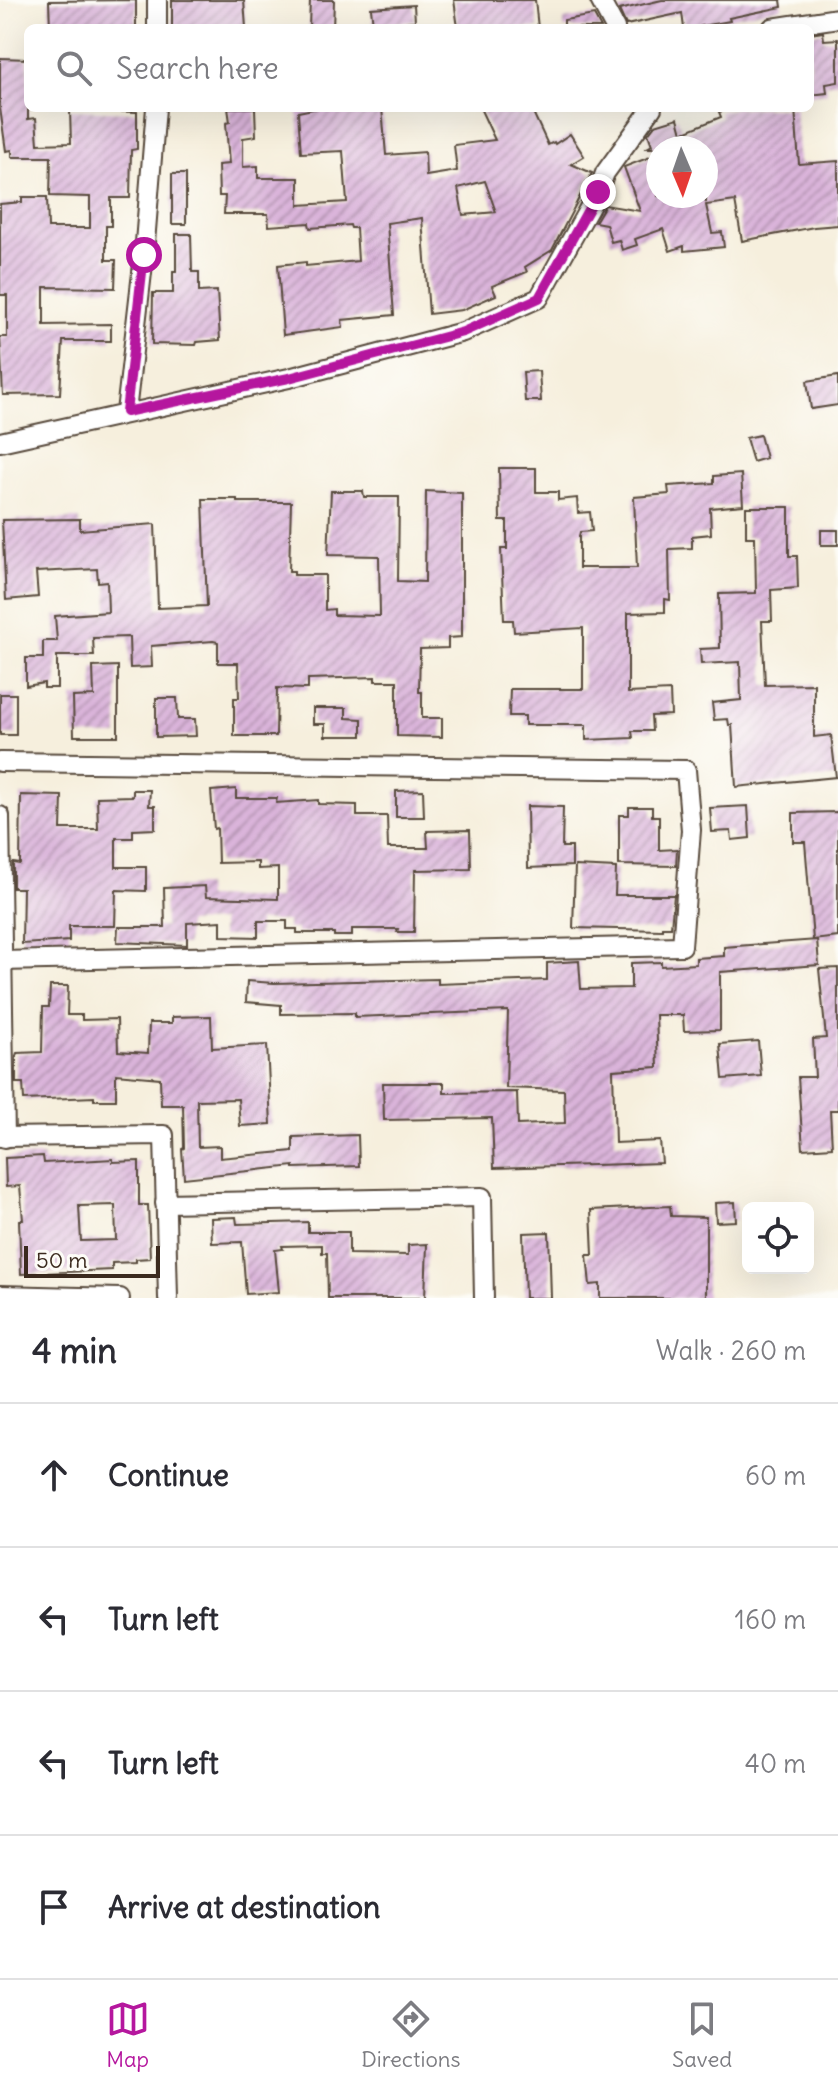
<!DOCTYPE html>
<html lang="en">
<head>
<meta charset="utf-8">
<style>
  body { margin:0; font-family:Delius,sans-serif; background:#f7f7f7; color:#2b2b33 }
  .controls { position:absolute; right:24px; bottom:24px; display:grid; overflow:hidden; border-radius:12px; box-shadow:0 8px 32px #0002 }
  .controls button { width:72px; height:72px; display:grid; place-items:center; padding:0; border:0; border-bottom:2px solid #e1e1e2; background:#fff; color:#2b2b33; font:40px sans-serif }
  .compass { position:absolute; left:646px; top:136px; width:72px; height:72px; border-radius:50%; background:#fff; box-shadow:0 8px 32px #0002; rotate:178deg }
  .scale { position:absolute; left:24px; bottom:20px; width:136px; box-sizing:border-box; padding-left:8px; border:4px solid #3b2a1e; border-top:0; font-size:22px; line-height:28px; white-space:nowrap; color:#3b2a1e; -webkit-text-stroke:6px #fdfcf7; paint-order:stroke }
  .stop { position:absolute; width:24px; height:24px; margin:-18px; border:6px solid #b5179e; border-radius:50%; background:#fff }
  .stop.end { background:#b5179e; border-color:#fff; box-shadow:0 2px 8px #0008 }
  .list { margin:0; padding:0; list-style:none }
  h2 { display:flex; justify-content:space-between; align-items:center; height:104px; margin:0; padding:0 32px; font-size:34px }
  h2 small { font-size:26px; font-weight:400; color:#7c7c81 }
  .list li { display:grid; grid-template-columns:52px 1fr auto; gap:24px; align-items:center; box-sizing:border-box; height:144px; padding:0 32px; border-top:2px solid #e1e1e2 }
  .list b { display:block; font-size:30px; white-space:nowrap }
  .list em { font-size:26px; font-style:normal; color:#7c7c81 }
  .icon { flex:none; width:44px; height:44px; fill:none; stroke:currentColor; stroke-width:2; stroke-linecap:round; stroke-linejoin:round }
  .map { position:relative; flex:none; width:838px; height:1298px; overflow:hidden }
  .search { position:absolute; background:#fff; box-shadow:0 8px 32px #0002; left:24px; right:24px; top:24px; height:88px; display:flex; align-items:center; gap:20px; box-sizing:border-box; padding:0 28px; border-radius:12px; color:#7c7c81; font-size:30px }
  .sheet { height:680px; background:#fff }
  nav { display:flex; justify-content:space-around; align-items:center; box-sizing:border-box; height:112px; border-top:2px solid #e1e1e2; background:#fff; font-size:22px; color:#7c7c81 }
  nav a { display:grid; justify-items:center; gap:4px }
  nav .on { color:#b5179e }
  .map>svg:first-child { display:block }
</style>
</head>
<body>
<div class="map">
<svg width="838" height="1298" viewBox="0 0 838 1298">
  <defs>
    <pattern id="building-hatch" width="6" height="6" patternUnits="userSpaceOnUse" patternTransform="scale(2)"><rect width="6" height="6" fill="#dab4da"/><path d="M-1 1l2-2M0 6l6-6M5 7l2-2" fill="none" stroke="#b293b0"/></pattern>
  </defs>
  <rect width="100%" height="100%" fill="#fdfcf7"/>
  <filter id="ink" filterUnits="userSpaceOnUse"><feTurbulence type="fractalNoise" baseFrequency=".0125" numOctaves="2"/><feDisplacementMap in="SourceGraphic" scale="16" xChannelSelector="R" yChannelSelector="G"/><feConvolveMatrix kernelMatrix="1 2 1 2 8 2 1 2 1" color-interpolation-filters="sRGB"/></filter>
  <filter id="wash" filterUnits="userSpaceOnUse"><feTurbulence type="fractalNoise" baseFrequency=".006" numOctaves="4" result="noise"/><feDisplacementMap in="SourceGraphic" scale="32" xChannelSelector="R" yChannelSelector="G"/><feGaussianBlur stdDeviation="1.8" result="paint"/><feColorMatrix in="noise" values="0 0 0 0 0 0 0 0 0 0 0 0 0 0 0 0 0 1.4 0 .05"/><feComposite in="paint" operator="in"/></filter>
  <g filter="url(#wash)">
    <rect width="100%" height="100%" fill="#f6efdd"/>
    <g id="blocks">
      <g fill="url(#building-hatch)" fill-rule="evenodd">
        <path d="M136,0v28h-86l-1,-27z"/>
        <path d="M172,0h72l2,28h-74z"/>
        <path d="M310,0h24l-1,28h-24z"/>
        <path d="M454,0h81l3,28h-80z"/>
        <path d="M662,0h119l1,7 -53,11 1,3 -29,5v2h-17l-2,-15 -56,12 -7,-15z"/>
        <path d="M414,5l1,16 -42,4 -2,-17z"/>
        <path d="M594,15l7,13h-37v-8z"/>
        <path d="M823,32l1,8 14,-1v43l-12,2 1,9 -17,2v-61z"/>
        <path d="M0,58l28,1v60l8,-1 2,26 33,-1 -1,-33 67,2v37l-6,1 -1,48h-19v28h-5v34h10l-1,28 -71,-1v38l67,-1v17h-48l-3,53 -57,1 -3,-58h7v-42h-7v-91l22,-2v-5h25l1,31h42v-31l-40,-1 1,-39h-39v-7l-6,1 -6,-43z"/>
        <path d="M228,108h27l1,28 -13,2v29l15,-1v12h41v27l48,-3 -4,-51 -42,2 -3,-41 20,-4h64l4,47 39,-3 1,24 31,-5 -3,-26 41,-5 -15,-32h51l17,37 6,-3 1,2 15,-10 14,22 -13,8 21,9 -40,77 -27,17 2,5 -35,14 4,9 -34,15 -33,4 -7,-96 -35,5 7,92 -52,5 1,7 -60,8 -5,-70 28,-3v4l52,-5 -2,-33h-5l-1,-3 -40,3 -1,-5 -40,3 -1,-12h-44l1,-18h-6l-1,-31 11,-1 -3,-41 4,-1zM485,181l11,31 -33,3 -5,-27z"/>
        <path d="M737,108h58l4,56 39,-3v64l-24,2 -72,14 -7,-40 -29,4 6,28 10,-1 2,15 -40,4v-5l-14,5 -7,-22 -28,10 2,6 -15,5 -3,-10 -8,2 -5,-18 -11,-2 10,-17 35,6 -16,-44 34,-13v42h46l2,7v-55h-59l5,-3 -4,-11 7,-9 23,-7 4,15 39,-16 -2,-5z"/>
        <rect x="172" y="174" width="14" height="50"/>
        <path d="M176,234h15l1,38h7v20l18,-1 3,49 -23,2 -1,3 -44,-1 1,-51h20v-21h3z"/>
        <path d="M539,371l2,30h-16l-2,-29z"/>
        <path d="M838,376v29l-27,4 -4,-28z"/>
        <path d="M760,435l6,23 -13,4 -7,-24z"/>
        <path d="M499,468h37v24h22v8l19,-2 1,15 12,-1 2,19 -12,1 -1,4v32h58l-3,-71 35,-3 -1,-8 46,-3v-7l27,-2 2,31 -33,3 1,26 -19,2v12l-23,1 1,51 -5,-1v13l-37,1v80l42,-2 1,24 -20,1 1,15h-20l1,7 -47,2v-15h-61v-9h-16l1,-27h73v-61l-69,4 -1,-12h-9l-3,-71h6v-28h-7z"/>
        <path d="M331,491h32l1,6h35l-1,84 27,1 1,-91 36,2v144l-14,1v10l-28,1 -1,43h3v26h20v19l-45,-1v-55h-22v-4l-67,2v10l-31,-1 -1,48h-42v-38h5l-1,-35h-20v-21l-5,-1 -62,5 1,21 -22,1 -1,-31 -36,1 1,18h-37v32h-13v-5l-18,3v-28h17v-17h14l-2,-25 53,-4 -1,-31 -9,1 -1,-13 -61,3 2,25 -32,3 -4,-80 78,-1v11l75,-6 3,84 49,-2 -4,-107h34v3h54l-2,69h5v4h31v35l9,-1v6l46,1 -1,-60 -51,-1z"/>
        <path d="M746,507h43v49h8l1,32 -27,2 1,31h-10l3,64 49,-1v53l17,-2 5,42 -100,10 -4,-62h-3l-1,-6 -14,1 -2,-17 29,-3 -1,-38 -39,2 -1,-15 20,-1 -1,-54 37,-1 -1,-56h-9z"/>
        <rect x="821" y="530" width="17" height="15"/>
        <path d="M118,666v70h-44l-1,-39 21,-1 -1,-29z"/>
        <rect x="0" y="694" width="16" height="41"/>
        <path d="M156,698h21l1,21h17l1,17 -40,1z"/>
        <path d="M313,708h33v10l16,1v17h-37v-12h-12z"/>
        <path d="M236,789v9h41l-1,5 42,-3v4l39,1v11h30l1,32h40l-1,-17 43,-1 1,39 -56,1 -1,62h-17l1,-3h-46v7h-18v-3h-37v-4h-10v-8h-29v16l-37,-1v-15l-34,2v22l-70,-3 1,-15h47l-1,-39 41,-2 1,11 72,2v-31l-20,1v-7l-40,1 -1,-35 -3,1 -3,-38z"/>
        <path d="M133,790h17l-1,16h6v23l-22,1v8h-17v29h30v24l-30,-1 -1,36h-46v15l-47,3 1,-56h-10v-25l7,1 1,-69 41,1 -1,33h37l-1,-32 36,-1z"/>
        <path d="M423,790l1,27h-28v-26z"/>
        <path d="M527,806l36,1 -1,40h10v19l-44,2z"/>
        <path d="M748,806l2,32 -18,2 -1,-9 -19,1 -2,-24z"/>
        <path d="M629,807h23v9h7v34l18,-1 -1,17 -57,-1v-50h10z"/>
        <path d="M838,812v125l-25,3 -8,-98h-12v-29z"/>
        <path d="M575,866l41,2 -1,27h59l-3,32h-9v3l-89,-2z"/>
        <path d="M817,940l2,25 -99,7v58l-36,1 -1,-16h-27l2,52 -45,3 2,73 45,-2 2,22 -168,5 -2,-50 -108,2 -1,-37h61v10l73,-1 1,33 47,-2 -1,-33 -58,-2 2,-77 -153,6v-4l-74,1v-9l-35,-3 1,-21 27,2 164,-4v5l109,-4v-17l32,-2 2,28 50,-1v-25l30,-1v4l35,-2v-6l28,-2v-9z"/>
        <path d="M838,968v142h-8l2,37 -29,2 -5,-72h17l-2,-38 13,-1 -7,-69z"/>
        <path d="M50,986h18l-1,29h15v5l35,-1 1,32 30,2 1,-30h23v-6l39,-1 1,32 55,-3 4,79 -31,2 -2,-27 -41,1 1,47 22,-1v12l73,-7v-14l65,-2 1,31 -65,2v-2l-110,12 -2,-29 2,-1 -1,-43h-22l-1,-27 -44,-4v26h-22v-3l-70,3 -1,-17h-7v-27l1,-3 25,-1 1,-45h6z"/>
        <path d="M758,1041l3,35 -38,3 -3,-35z"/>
        <path d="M43,1156l1,7 69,-4v3l26,-1v44h9l2,53 -14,1v3l-24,1v7l-91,4 -2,-54h4l-3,-34 -14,1 -1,-29zM115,1205l1,35 -35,1 -2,-35z"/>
        <path d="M735,1202l1,19 -20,1 -1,-19z"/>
        <path d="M670,1206l1,10 35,1v81h-106v-14l-10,1 -3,-30h6l-2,-45z"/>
        <path d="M236,1217l1,7 71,-2v10h41v22l59,1v-10l19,-1 -2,54h-97l-1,-45h-5v-8l-40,1 1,3 -8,1 4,42 -33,2 -4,-52 -30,1 -1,-25z"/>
        <path d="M549,1232l2,66h-26l-2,-65z"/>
      </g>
    </g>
  </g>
  <g filter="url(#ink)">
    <use href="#blocks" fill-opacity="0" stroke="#57483b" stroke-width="2"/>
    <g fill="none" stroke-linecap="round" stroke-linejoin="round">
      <g stroke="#57483b" stroke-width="22">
        <g id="minor">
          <path d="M600,0l15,28"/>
          <path d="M157,28v-28"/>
          <path d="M772,28l66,-10"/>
          <path d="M126,412l18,-157 12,-147"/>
          <path d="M0,442l289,-64 174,-46 76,-34 59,-106 7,-19 47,-65"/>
          <path d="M0,762l686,8 5,60 -9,116 -682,15"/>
          <path d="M0,816l5,322"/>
          <path d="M0,1137l164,-2 4,163"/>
          <path d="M165,1203l317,-6 2,101"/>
          <path d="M0,1295l120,3"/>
        </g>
      </g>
      <use href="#minor" stroke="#fff" stroke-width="18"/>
    </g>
  </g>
  <g fill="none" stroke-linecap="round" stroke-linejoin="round" filter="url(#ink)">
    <path stroke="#b5179e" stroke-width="10" d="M144,255l-18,157 163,-34 174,-46 76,-34 59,-106"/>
  </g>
</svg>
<div class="controls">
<button><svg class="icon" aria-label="locate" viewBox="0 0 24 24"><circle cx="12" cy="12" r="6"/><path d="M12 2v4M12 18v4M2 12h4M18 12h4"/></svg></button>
</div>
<svg class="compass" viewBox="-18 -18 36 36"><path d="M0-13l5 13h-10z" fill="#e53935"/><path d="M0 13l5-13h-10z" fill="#7c7c81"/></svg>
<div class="scale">50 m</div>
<div class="stop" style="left:144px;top:255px"></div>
<div class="stop end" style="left:598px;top:192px"></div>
<div class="search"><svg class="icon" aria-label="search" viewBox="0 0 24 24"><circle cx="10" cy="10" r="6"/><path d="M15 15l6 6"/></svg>Search here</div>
</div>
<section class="sheet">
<h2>4 min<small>Walk · 260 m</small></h2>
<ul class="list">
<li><svg class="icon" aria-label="ahead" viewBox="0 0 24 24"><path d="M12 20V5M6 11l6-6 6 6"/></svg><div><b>Continue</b></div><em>60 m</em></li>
<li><svg class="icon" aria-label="left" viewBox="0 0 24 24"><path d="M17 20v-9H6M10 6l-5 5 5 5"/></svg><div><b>Turn left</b></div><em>160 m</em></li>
<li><svg class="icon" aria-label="left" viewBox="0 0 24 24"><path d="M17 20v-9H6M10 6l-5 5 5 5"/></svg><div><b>Turn left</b></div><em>40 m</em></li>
<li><svg class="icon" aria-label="arrive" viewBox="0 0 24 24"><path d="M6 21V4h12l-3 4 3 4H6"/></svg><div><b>Arrive at destination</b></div></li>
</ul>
</section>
<nav>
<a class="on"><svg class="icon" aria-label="map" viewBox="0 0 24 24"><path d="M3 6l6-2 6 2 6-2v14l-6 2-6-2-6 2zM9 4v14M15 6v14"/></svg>Map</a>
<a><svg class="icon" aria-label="directions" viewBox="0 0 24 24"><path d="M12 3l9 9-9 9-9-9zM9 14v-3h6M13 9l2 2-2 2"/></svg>Directions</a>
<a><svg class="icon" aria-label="saved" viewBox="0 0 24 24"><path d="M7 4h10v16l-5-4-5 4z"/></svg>Saved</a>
</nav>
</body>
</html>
